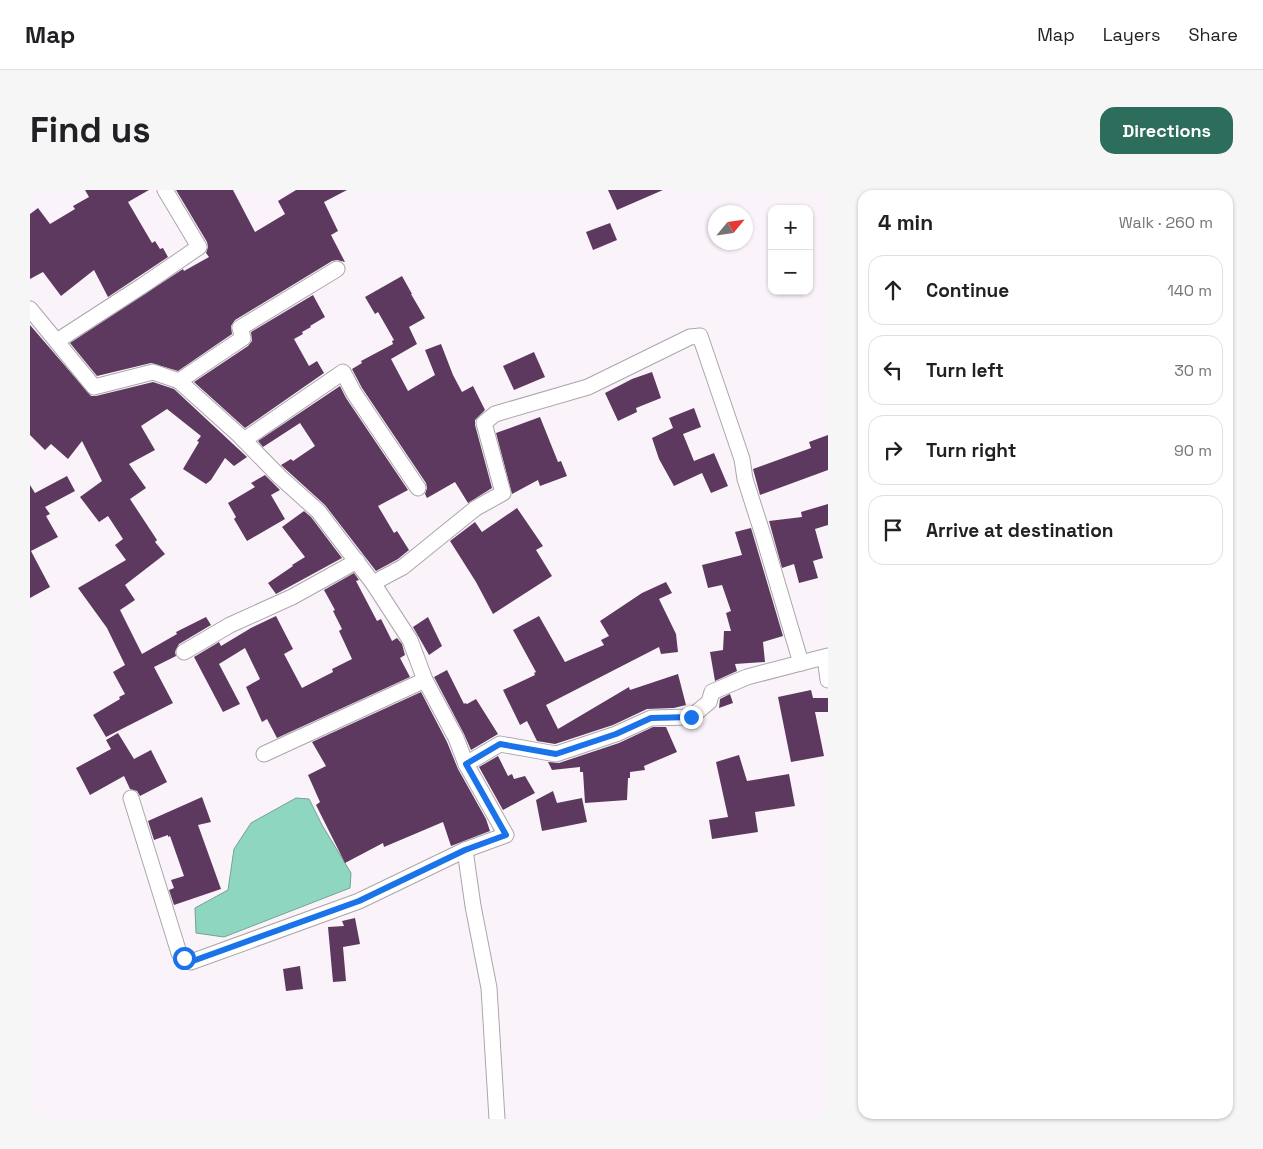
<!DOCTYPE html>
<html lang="en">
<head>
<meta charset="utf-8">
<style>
  body { margin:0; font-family:"Space Grotesk",sans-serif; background:#f6f6f6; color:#202124 }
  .controls { position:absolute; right:15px; top:15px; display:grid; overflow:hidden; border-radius:10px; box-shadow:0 1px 4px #0004 }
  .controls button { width:45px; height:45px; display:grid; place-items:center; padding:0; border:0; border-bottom:1px solid #e0e0e0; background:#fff; color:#202124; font:25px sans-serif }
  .compass { position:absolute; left:678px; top:15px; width:45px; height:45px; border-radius:50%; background:#fff; box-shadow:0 1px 4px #0004; rotate:61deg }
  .stop { position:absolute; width:15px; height:15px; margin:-11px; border:4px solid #1a73e8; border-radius:50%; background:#fff }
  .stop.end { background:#1a73e8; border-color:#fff; box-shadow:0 1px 5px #0008 }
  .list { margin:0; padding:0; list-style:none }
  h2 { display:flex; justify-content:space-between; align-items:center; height:65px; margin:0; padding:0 20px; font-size:21px }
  h2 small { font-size:16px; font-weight:400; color:#757577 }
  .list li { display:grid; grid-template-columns:32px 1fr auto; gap:15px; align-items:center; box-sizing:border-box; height:70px; margin:0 10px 10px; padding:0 10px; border:1px solid #e0e0e0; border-radius:15px }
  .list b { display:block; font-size:19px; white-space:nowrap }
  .list em { font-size:16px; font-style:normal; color:#757577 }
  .icon { flex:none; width:28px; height:28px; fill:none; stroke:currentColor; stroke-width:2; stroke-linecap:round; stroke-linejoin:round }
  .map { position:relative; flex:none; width:798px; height:929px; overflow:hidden; border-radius:15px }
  header { display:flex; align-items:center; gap:30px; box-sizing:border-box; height:70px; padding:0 25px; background:#fff; border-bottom:1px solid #e0e0e0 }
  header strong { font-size:24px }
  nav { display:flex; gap:28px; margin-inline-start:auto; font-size:18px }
  .intro { display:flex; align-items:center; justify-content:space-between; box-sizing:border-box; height:120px; padding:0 30px }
  h1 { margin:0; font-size:35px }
  .button { padding:12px 22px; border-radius:15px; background:#2d6d5c; color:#fff; font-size:18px; font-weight:700 }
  main { display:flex; gap:30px; padding:0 30px }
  aside { flex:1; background:#fff; border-radius:15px; box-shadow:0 1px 4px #0004 }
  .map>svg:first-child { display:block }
</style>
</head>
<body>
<header>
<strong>Map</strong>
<nav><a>Map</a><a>Layers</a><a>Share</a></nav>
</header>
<div class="intro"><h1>Find us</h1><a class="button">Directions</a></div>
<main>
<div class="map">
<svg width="798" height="929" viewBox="0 0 798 929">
  <rect width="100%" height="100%" fill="#faf4fa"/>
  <path fill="#8fd6c0" stroke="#72a394" d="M266,608l13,1 13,26 29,48 -1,15 -126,49 -28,-4 -1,-25 33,-18 6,-41 17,-26z"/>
  <g fill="#5e395f">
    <path d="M55,0h64l-21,12 24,41 3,-2 5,8 3,-1 5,9 -60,40 -14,-27 -33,26 -18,-24 -13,7v-65l8,-6 12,16 25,-15 -2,-3 16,-9z"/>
    <path d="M146,0h57l22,42 30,-18 -7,-13 18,-11h51l-23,12 14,29 -7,4 14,27 -8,-2 -5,1 -97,59 -4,6 1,8 -54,37 -27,-8 -54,13 -27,-33 113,-74 1,2 25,-14 -3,-4 2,-6 -1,-5z"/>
    <path d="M578,0h55l-46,20z"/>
    <path d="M580,33l7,17 -24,10 -7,-18z"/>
    <path d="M372,86l10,18h-1l14,24 -16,9 8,17 -26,15 17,32 27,-16 -10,-25 16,-6 12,31 9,17 11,-6 12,24 -10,10v5l17,63 -24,15 -13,-21 -28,16 -2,-4 2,-6 -1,-5 -64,-95 -10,-19 10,-6 -1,-2 32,-17 -1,-3 2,-1 -16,-28 -3,2 -10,-17z"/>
    <path d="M283,105l12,22 -15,9 1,1 -9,5 1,2 -9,5 15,27 8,-5 7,12 -79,55 -51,-46 54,-36 4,-5 -1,-9z"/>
    <path d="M0,135l61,71h5l57,-14 21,7 73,68 -13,9 -9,-8 -14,22 -5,4 -23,-15 16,-27 -2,-1 4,-5 -34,-27 -26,17 14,24 -26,14 17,24 -16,11 27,41 -2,2 10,12 -40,31 10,15 -15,10 22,44 35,-20 -1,-2 30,-15 5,8 -32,19 -4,8 1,4 -22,11 19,36 -67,34 -13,-22 27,-16 -1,-2 6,-3 -12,-22 12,-7 -18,-37 -29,-40 48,-28 -11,-15 8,-6 -15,-23 -9,6 -19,-25 22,-16 -20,-40 -14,18 -17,-15 -6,6 -15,-15z"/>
    <path d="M504,162l11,25 -31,13 -11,-24z"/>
    <path d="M622,182l9,26 -25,10 1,4 -19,9 -13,-28 27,-14z"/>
    <path d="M310,196l6,12 62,92 -30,16 16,27 3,-2 12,19 -11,9 -22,12 -51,-66 -44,-40 10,-6 2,2 22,-15 -15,-23 -37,24 -5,-6z"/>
    <path d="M664,218l7,19 -18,7 11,27 20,-8 14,33 -17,7 -9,-20 -28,13 -15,-27 -7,-21 21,-10 -4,-10z"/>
    <path d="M510,227l18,45 3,-1 6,15 -27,10 -2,-6 -26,14 -16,-61z"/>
    <path d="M798,245v35l-68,25 -7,-26 58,-21 -2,-6z"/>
    <path d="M235,285l15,15 -9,5 14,24 -38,22 -13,-22 2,-2 -8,-14 27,-16 -4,-4z"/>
    <path d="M37,286l8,15 -30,16 5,7 -4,2 12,21 -27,14 19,36 -20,11v-113l5,8z"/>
    <path d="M798,314v21l-13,4 8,29 -10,3 5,17 -19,5 -5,-19 -12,4 -13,-47 33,-4 -1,-5z"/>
    <path d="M487,318l26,38 -7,4 16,26 -59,38 -17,-32 -26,-41 25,-19 7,10z"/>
    <path d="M274,321l7,6 31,41 -66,36 -8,-11 25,-17 -1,-1 13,-8 -23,-30z"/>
    <path d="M721,338l32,108 -20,6 2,20 -30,2 2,7 -22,10 -5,-29 13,-2 1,-19h7l-5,-18 5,-2 -9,-26 -14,3 -6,-23 40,-10 -7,-23z"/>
    <path d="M324,383l5,7 -3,1 21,40 4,-2 11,22 5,-3 5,6 3,11 -5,3 10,19 -133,61 -10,-19 -5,3 -16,-35 14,-8 -15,-31 -26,16 21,40 -17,8 -29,-55 25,-15 2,4 30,-18 25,-12 17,33 -9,5 18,34 31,-16 -1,-3 20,-10 -13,-28 3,-2 -9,-18 2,-1 -11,-20z"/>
    <path d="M636,392l6,11 -13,6 17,35 2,18 -17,2 -2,-7 -113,58 12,24 71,-42 1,3 48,-16 8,31 -12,3 -27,1 -34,16 -58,19 -18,-3 -10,-20 -7,4 -17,-35 32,-15 -1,-2 2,-1 -23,-42 26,-14 26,46 39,-17 -3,-5 8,-4 -9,-15 42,-28z"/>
    <path d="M398,427l14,29 -13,9 -16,-28z"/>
    <path d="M417,480l17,34 1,-1 2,1 9,-5 22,35 -27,16 -7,-16 -30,-57z"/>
    <path d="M781,500l2,8h15v14h-13l9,44 -33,6 -13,-65z"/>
    <path d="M391,502l26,50 11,27 28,50 4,12 -39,15 -8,-24 -59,25 -1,-4 -38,20 -29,-58 4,-3 -12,-27 18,-9 -14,-24z"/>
    <path d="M700,504l3,9 -14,5 1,-9z"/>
    <path d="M623,537h13l11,25 -33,14 1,4 -15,2v6h-2l-1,22 -42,3 -2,-31h-3v-5l-28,3 -4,-8 11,1 60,-20z"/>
    <path d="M88,543l16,26 17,-9 16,32 -27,14 -3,-5 -7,-2 -6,-13 -34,19 -14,-27 35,-19 -5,-9z"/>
    <path d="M709,565l8,26 42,-7 6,32 -40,6 3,20 -46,7 -3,-19 19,-3 -12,-55z"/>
    <path d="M468,566l10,20 4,-2 2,5 11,-3 10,17 -32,17 -24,-43z"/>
    <path d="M523,601l4,12 25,-5 5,24 -45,9 -6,-31z"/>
    <path d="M172,607l9,25 -13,3 23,64 -47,16 -5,-15 5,-2 -3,-8 13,-4 -14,-40 -2,1v-2l-14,5 -6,-19z"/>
    <path d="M325,728l5,26 -17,3 3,34 -13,1 -5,-55 16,-1 -2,-5z"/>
    <path d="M270,776l3,23 -17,2 -3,-22z"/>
  </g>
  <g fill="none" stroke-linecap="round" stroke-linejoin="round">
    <g stroke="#aba6ab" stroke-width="17">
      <g id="street">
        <path d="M0,119l64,78 59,-15 26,9 60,54 41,42 38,34 55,72 37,57 15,40 31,58 10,26 40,71 -41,15 -106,51 -168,61 -7,-4 -5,-5 -48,-155"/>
        <path d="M27,151l85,-55 57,-39 -34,-57"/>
        <path d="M149,191l64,-43 -3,-10 97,-59"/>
        <path d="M214,250l99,-68 11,21 64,95"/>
        <path d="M343,393l30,-16 73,-59 27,-15 -19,-70 11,-9 93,-27 102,-50 10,-1 42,123 3,20 18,56 38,128"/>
        <path d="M154,462l46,-27 62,-28 65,-36"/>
        <path d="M795,467l3,23"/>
        <path d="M234,564l161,-74"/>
        <path d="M436,574l34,-20 56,10 60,-20 35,-16 40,-1 18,-15 3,-10 35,-15 81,-21"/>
        <path d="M435,660l8,56 16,82 8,131"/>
      </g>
    </g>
    <use href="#street" stroke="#fff" stroke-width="15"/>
  </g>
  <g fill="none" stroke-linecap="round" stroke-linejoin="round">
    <path stroke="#1a73e8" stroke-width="6" d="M154,768l6,4 169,-61 106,-51 41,-15 -40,-71 34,-20 56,10 60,-20 35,-16 40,-1"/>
  </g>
</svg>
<div class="controls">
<button>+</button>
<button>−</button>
</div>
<svg class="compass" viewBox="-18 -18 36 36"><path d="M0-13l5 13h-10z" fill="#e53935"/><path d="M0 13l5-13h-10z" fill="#757577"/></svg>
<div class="stop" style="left:154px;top:768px"></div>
<div class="stop end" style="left:661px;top:527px"></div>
</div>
<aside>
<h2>4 min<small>Walk · 260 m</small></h2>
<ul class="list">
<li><svg class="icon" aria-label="ahead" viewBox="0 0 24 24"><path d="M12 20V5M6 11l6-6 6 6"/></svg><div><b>Continue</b></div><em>140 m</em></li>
<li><svg class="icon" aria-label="left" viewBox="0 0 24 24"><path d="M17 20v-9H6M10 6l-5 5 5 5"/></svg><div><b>Turn left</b></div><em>30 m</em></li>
<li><svg class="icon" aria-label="right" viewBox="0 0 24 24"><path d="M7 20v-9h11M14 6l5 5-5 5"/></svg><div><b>Turn right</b></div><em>90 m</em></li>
<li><svg class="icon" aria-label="arrive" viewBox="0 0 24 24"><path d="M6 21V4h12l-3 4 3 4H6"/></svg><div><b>Arrive at destination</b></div></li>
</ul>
</aside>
</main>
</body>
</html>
